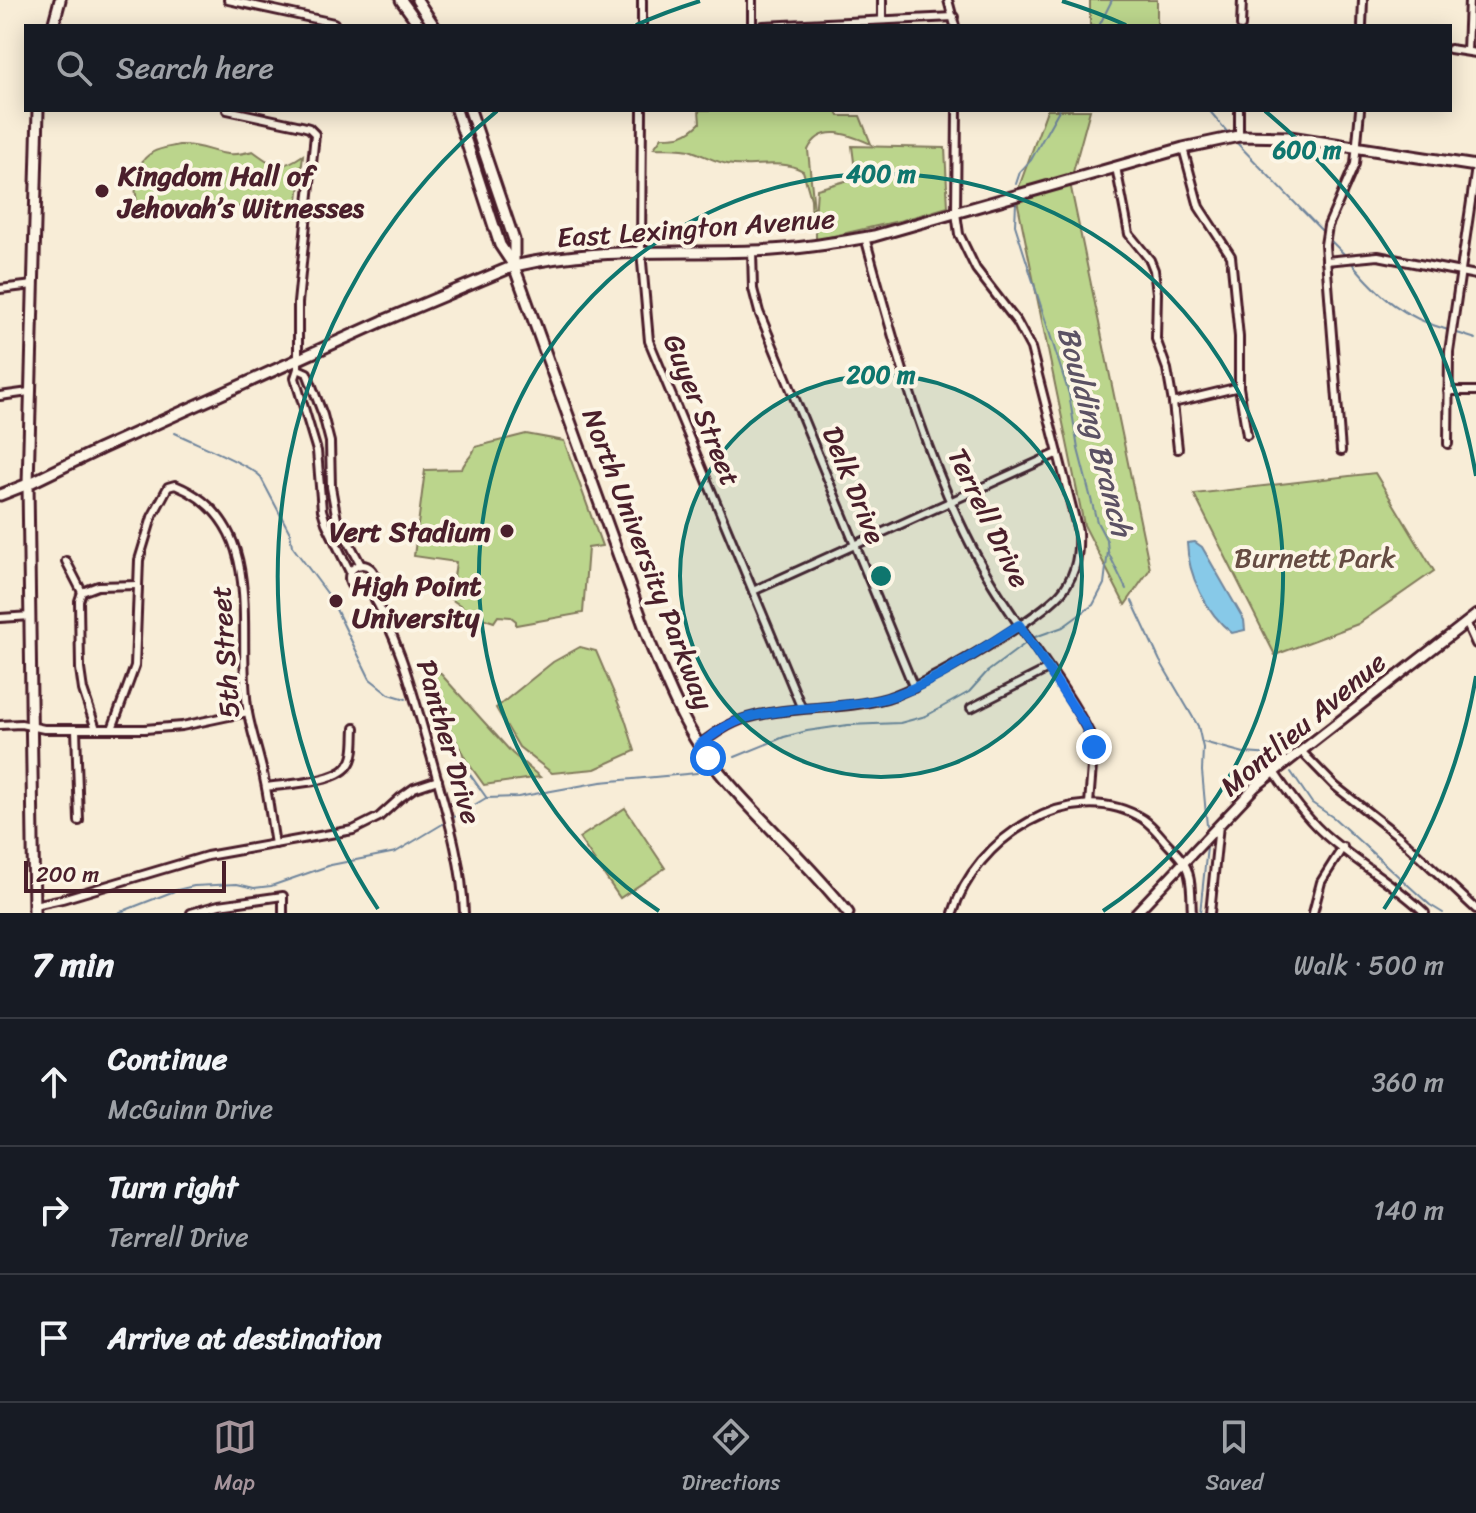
<!DOCTYPE html>
<html lang="en">
<head>
<meta charset="utf-8">
<style>
  body { margin:0; font-family:Sriracha,sans-serif; background:#20242c; color:#f1f3f6 }
  .scale { position:absolute; left:24px; bottom:20px; width:202px; box-sizing:border-box; padding-left:8px; border:4px solid #4a1f2b; border-top:0; font-size:22px; line-height:28px; white-space:nowrap; color:#4a1f2b; -webkit-text-stroke:6px #fcf5e5; paint-order:stroke }
  .stop { position:absolute; width:24px; height:24px; margin:-18px; border:6px solid #1a73e8; border-radius:50%; background:#fff }
  .stop.end { background:#1a73e8; border-color:#fff; box-shadow:0 2px 8px #0008 }
  .list { margin:0; padding:0; list-style:none }
  h2 { display:flex; justify-content:space-between; align-items:center; height:104px; margin:0; padding:0 32px; font-size:34px }
  h2 small { font-size:26px; font-weight:400; color:#9ea1a6 }
  .list li { display:grid; grid-template-columns:52px 1fr auto; gap:24px; align-items:center; box-sizing:border-box; height:128px; padding:0 32px; border-top:2px solid #363941 }
  .list b { display:block; font-size:30px; white-space:nowrap }
  .list p { margin:0; font-size:26px; white-space:nowrap; color:#9ea1a6 }
  .list em { font-size:26px; font-style:normal; color:#9ea1a6 }
  .icon { flex:none; width:44px; height:44px; fill:none; stroke:currentColor; stroke-width:2; stroke-linecap:round; stroke-linejoin:round }
  .map { position:relative; flex:none; width:1476px; height:913px; overflow:hidden }
  .search { position:absolute; background:#171b24; box-shadow:0 4px 20px #0003; left:24px; right:24px; top:24px; height:88px; display:flex; align-items:center; gap:20px; box-sizing:border-box; padding:0 28px; border-radius:0px; color:#9ea1a6; font-size:30px }
  .sheet { height:488px; background:#171b24 }
  nav { display:flex; justify-content:space-around; align-items:center; box-sizing:border-box; height:112px; border-top:2px solid #363941; background:#171b24; font-size:22px; color:#9ea1a6 }
  nav a { display:grid; justify-items:center; gap:4px }
  nav .on { color:#a6949b }
  .map>svg:first-child { display:block }
</style>
</head>
<body>
<div class="map">
<svg width="1476" height="913" viewBox="0 0 1476 913">
  <rect width="100%" height="100%" fill="#f8edd7"/>
  <filter id="ink" filterUnits="userSpaceOnUse"><feTurbulence type="fractalNoise" baseFrequency=".0125" numOctaves="2"/><feDisplacementMap in="SourceGraphic" scale="16" xChannelSelector="R" yChannelSelector="G"/><feConvolveMatrix kernelMatrix="1 2 1 2 8 2 1 2 1" color-interpolation-filters="sRGB"/></filter>
  <g filter="url(#ink)">
    <g fill="#bbd58c" stroke="#827a5c" stroke-width="2">
      <rect x="1090" y="0" width="67" height="26"/>
      <path d="M699,110h137l3,6h21l11,28c-21,-9 -50,-22 -63,6l7,69 2,-30 39,-11 -4,-32 93,2 3,59 -45,13 -87,20v-16l-4,3 -1,-28 -8,-28c-21,-12 -46,-4 -69,-6 -15,-1 -28,-9 -42,-14 -10,-4 -26,-2 -38,-3l8,-11c17,0 25,-1 38,-14z"/>
      <path d="M1047,110h43l-20,73 80,386 -25,36 -41,-80 -68,-330z"/>
      <path d="M179,145c32,-1 38,16 74,6 22,16 27,20 50,4l-5,45 -129,15 -47,2 15,-4 2,-3c-6,-22 -7,-46 14,-58 7,-4 18,-5 26,-7z"/>
      <path d="M526,434l38,7 38,105 -14,2 -5,65 -67,12v-4l-5,-4 -13,-1 -4,6 -18,-6 -25,-17 5,-37 -42,-6 11,-86 37,-1c3,-10 11,-12 13,-22z"/>
      <path d="M1375,473l59,98 -76,53 -83,31 -81,-161z"/>
      <path d="M580,647l16,4 29,68 10,32 -40,18 -43,4 -33,-26 -23,-39 57,-46z"/>
      <path d="M439,672l73,81 28,24 -56,8 -18,-25 -36,-70v-13z"/>
      <path d="M625,808l40,60 -45,30 -41,-60z"/>
    </g>
    <path fill="#87c9e8" stroke="#6f859c" stroke-width="2" d="M1195,542l7,5 42,73 1,10 -13,3c-26,-20 -44,-58 -45,-90z"/>
    <g fill="none" stroke-linecap="round" stroke-linejoin="round">
      <g stroke="#6f859c" stroke-width="2">
        <path d="M1099,26l13,-26"/>
        <path d="M1209,110l19,23"/>
        <path d="M1235,141l90,93"/>
        <path d="M1016,184l4,-12 11,-12 28,-50"/>
        <path d="M1016,202l-1,23 54,169 9,55 19,73 10,19 1,10 -4,33 -11,21 -30,22 -28,10"/>
        <path d="M1329,239l18,18"/>
        <path d="M1351,262c30,36 52,55 97,68"/>
        <path d="M1454,332l22,7"/>
        <path d="M175,433c18,9 75,32 85,43l30,57 2,13 38,51 40,82 19,15 17,5"/>
        <path d="M1108,552l18,37"/>
        <path d="M1132,601l28,60 38,65 5,22 -1,23 5,55"/>
        <path d="M427,701l27,51 32,45"/>
        <path d="M1203,742l41,11 29,2"/>
        <path d="M735,757l49,-20 23,-6 41,-6 52,-2 26,-7 43,-24 18,-20 39,-29"/>
        <path d="M1291,772l21,31 22,15 96,87 13,8"/>
        <path d="M118,913l59,-23 17,-4 43,-2 17,4 17,-2 60,-21 65,-13 90,-54 32,-1 83,-15 96,-9"/>
        <path d="M1200,913l7,-66"/>
      </g>
      <g stroke="#4a1f2b" stroke-width="12">
        <g id="minor">
          <path d="M228,0l106,23"/>
          <path d="M752,0v26"/>
          <path d="M882,0v20"/>
          <path d="M948,0l7,26"/>
          <path d="M642,26v-26"/>
          <path d="M763,26l191,-9"/>
          <path d="M1241,26l1,-26"/>
          <path d="M1362,26l1,-26"/>
          <path d="M1450,49l26,4"/>
          <path d="M1467,51l2,-51"/>
          <path d="M227,110l75,16 7,2 6,6 -17,169v66l-3,9 22,73 5,59 4,13 24,49"/>
          <path d="M642,110l-1,141 8,90 153,368"/>
          <path d="M1239,136v-26"/>
          <path d="M1116,167l13,67 21,26 4,10 3,23 -1,46 11,30 6,34 66,-16v-50l-8,-81 -32,-49 -16,-59"/>
          <path d="M865,237c31,113 61,228 118,331 32,58 78,109 108,168l2,18 -4,50"/>
          <path d="M752,251l1,38 6,23 155,376"/>
          <path d="M1326,261l52,-5 98,19"/>
          <path d="M0,289l33,-4"/>
          <path d="M298,369l9,4 16,42 7,27 1,45 6,33 24,45"/>
          <path d="M1239,387l8,48"/>
          <path d="M1448,391h28"/>
          <path d="M0,396l29,-4"/>
          <path d="M1173,403l5,46"/>
          <path d="M1448,444l1,-92 27,-185"/>
          <path d="M1341,451l-16,-206 3,-19 27,-62 5,-54"/>
          <path d="M66,561l16,31"/>
          <circle cx="362" cy="578" r="13"/>
          <path d="M369,589c32,52 45,109 62,167 14,52 31,103 33,157"/>
          <path d="M753,591l305,-138"/>
          <path d="M82,592l-3,9 1,68 3,21 13,39"/>
          <path d="M82,592l16,-6 40,-1"/>
          <path d="M0,618l31,-2"/>
          <path d="M1466,622l10,22"/>
          <path d="M971,708l77,-39"/>
          <path d="M0,725l21,-1 23,5h101l37,-3 66,-14"/>
          <path d="M76,729l3,92"/>
          <path d="M112,729l23,-63 4,-106 13,-43 16,-30 7,-2c96,39 59,149 73,228 4,22 12,43 16,65 5,22 7,44 11,66"/>
          <path d="M699,745c15,-11 30,-22 48,-27 45,-13 94,-7 140,-20 34,-10 157,-81 177,-109 13,-18 15,-37 14,-58l-47,-183 -14,-26 -41,-53 -17,-35 -3,-21 1,-103"/>
          <path d="M1301,751l34,35 62,49 79,74"/>
          <path d="M1274,772c14,21 28,41 47,59 32,30 72,51 104,82"/>
          <path d="M266,787c20,-3 69,-4 82,-21 8,-10 6,-26 7,-38"/>
          <path d="M34,905l28,-6 145,-43 146,-26 26,-13 21,-19 14,-10 24,-8"/>
          <path d="M191,913l28,-8 64,-9v17"/>
          <path d="M953,913c21,-73 118,-139 190,-94 9,6 15,14 22,22 9,10 22,21 24,35 3,12 2,25 3,37"/>
          <path d="M1210,913l9,-88"/>
          <path d="M1313,913l8,-31 22,-35"/>
        </g>
      </g>
      <g stroke="#4a1f2b" stroke-width="14">
        <path id="tertiary" d="M1136,913l119,-126 221,-172"/>
      </g>
      <g stroke="#4a1f2b" stroke-width="15">
        <g id="secondary">
          <path d="M401,0l19,26"/>
          <path d="M417,0l17,26"/>
          <path d="M53,26l7,-26"/>
          <path d="M456,110l44,135 14,21 138,382c15,35 28,69 49,100 43,60 102,107 147,165"/>
          <path d="M470,110l44,130v26"/>
          <path d="M0,495l28,-11 72,-35 283,-128 131,-55c79,-19 158,-12 238,-15 42,-1 82,-8 122,-15l309,-88 56,-12 51,1 186,29"/>
          <path d="M34,913l-6,-429 10,-374"/>
        </g>
      </g>
      <use href="#minor" stroke="#fcf5e5" stroke-width="6"/>
      <use href="#tertiary" stroke="#fcf5e5" stroke-width="8"/>
      <use href="#secondary" stroke="#fcf5e5" stroke-width="9"/>
    </g>
  </g>
  <g fill="none" stroke-linecap="round" stroke-linejoin="round" filter="url(#ink)">
    <path stroke="#1a73e8" stroke-width="10" d="M708,758l-9,-13c15,-11 30,-22 47,-27 46,-13 94,-8 140,-20 48,-13 91,-47 133,-73l66,100 9,22"/>
  </g>
  <circle cx="881" cy="576" r="201" fill="#0f766e" fill-opacity=".12"/>
  <g fill="none" stroke="#0f766e" stroke-width="4">
    <circle cx="881" cy="576" r="201"/>
    <path d="M659 911A402 402 0 1 1 1103 911"/>
    <path d="M1476 676A603 603 0 0 1 1384 909M378 909A603 603 0 0 1 497 111M636 25A603 603 0 0 1 700 1M1062 1A603 603 0 0 1 1126 25M1265 111A603 603 0 0 1 1476 476"/>
  </g>
  <g fill="#4a1f2b" stroke="#fcf5e5" stroke-width="3">
    <circle cx="102" cy="191" r="8"/>
    <circle cx="507" cy="531" r="8"/>
    <circle cx="336" cy="601" r="8"/>
  </g>
  <g text-anchor="middle" dominant-baseline="central" stroke-width="8" stroke-linejoin="round" paint-order="stroke">
    <g font-size="28" font-weight="bold" fill="#4a1f2b" stroke="#fcf5e5" text-anchor="start">
      <text x="118" y="175">Kingdom Hall of<tspan x="118" dy="32">Jehovah’s Witnesses</tspan></text>
      <text x="491" y="531" text-anchor="end">Vert Stadium</text>
      <text x="352" y="585">High Point<tspan x="352" dy="32">University</tspan></text>
    </g>
    <g font-size="28" fill="#4a1f2b" stroke="#fcf5e5">
      <text transform="translate(696 228) rotate(-4)">East Lexington Avenue</text>
      <text transform="translate(702 410) rotate(68)">Guyer Street</text>
      <text transform="translate(854 485) rotate(68)">Delk Drive</text>
      <text transform="translate(989 518) rotate(64)">Terrell Drive</text>
      <text transform="translate(648 559) rotate(69)">North University Parkway</text>
      <text transform="translate(225 652) rotate(-94)">5th Street</text>
      <text transform="translate(1303 724) rotate(-40)">Montlieu Avenue</text>
      <text transform="translate(449 742) rotate(74)">Panther Drive</text>
    </g>
    <g font-size="28" fill="#664c43" stroke="#fcf5e5">
      <text x="1315" y="557">Burnett Park</text>
    </g>
    <g font-size="30" font-style="italic" fill="#5c5264" stroke="#fcf5e5">
      <text transform="translate(1095 431) rotate(75)">Boulding Branch</text>
    </g>
  </g>
  <circle cx="881" cy="576" r="12" fill="#0f766e" stroke="#fcf5e5" stroke-width="4"/>
  <g font-size="24" text-anchor="middle" font-weight="bold" fill="#0f766e" stroke="#fcf5e5" stroke-width="8" stroke-linejoin="round" paint-order="stroke">
    <text x="1307" y="158">600 m</text>
    <text x="881" y="182">400 m</text>
    <text x="881" y="383">200 m</text>
  </g>
</svg>
<div class="scale">200 m</div>
<div class="stop" style="left:708px;top:758px"></div>
<div class="stop end" style="left:1094px;top:747px"></div>
<div class="search"><svg class="icon" aria-label="search" viewBox="0 0 24 24"><circle cx="10" cy="10" r="6"/><path d="M15 15l6 6"/></svg>Search here</div>
</div>
<section class="sheet">
<h2>7 min<small>Walk · 500 m</small></h2>
<ul class="list">
<li><svg class="icon" aria-label="ahead" viewBox="0 0 24 24"><path d="M12 20V5M6 11l6-6 6 6"/></svg><div><b>Continue</b><p>McGuinn Drive</p></div><em>360 m</em></li>
<li><svg class="icon" aria-label="right" viewBox="0 0 24 24"><path d="M7 20v-9h11M14 6l5 5-5 5"/></svg><div><b>Turn right</b><p>Terrell Drive</p></div><em>140 m</em></li>
<li><svg class="icon" aria-label="arrive" viewBox="0 0 24 24"><path d="M6 21V4h12l-3 4 3 4H6"/></svg><div><b>Arrive at destination</b></div></li>
</ul>
</section>
<nav>
<a class="on"><svg class="icon" aria-label="map" viewBox="0 0 24 24"><path d="M3 6l6-2 6 2 6-2v14l-6 2-6-2-6 2zM9 4v14M15 6v14"/></svg>Map</a>
<a><svg class="icon" aria-label="directions" viewBox="0 0 24 24"><path d="M12 3l9 9-9 9-9-9zM9 14v-3h6M13 9l2 2-2 2"/></svg>Directions</a>
<a><svg class="icon" aria-label="saved" viewBox="0 0 24 24"><path d="M7 4h10v16l-5-4-5 4z"/></svg>Saved</a>
</nav>
</body>
</html>
